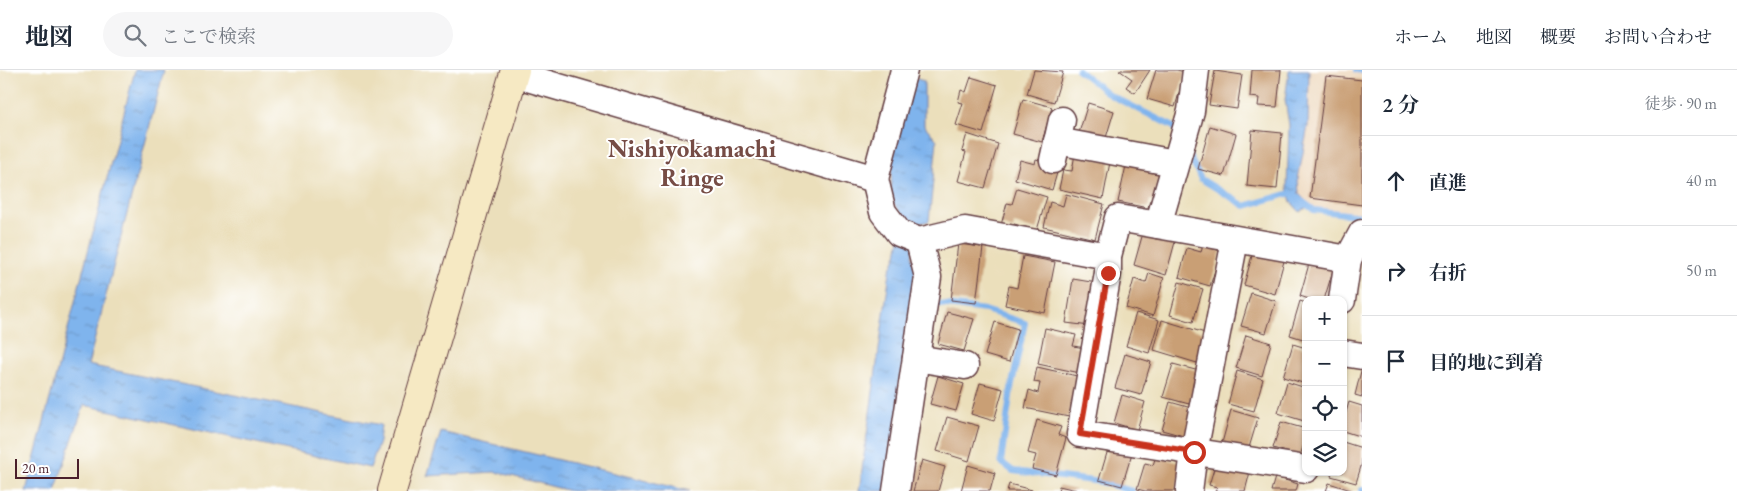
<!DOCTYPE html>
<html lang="ja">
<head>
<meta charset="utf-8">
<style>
  body { margin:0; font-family:"EB Garamond","Noto Serif JP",serif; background:#f6f6f7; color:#1f2937 }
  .controls { position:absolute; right:15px; bottom:15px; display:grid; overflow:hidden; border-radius:10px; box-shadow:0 1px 4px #0004 }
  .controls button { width:45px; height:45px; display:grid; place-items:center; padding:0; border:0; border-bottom:1px solid #e0e1e3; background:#fff; color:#1f2937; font:25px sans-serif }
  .scale { position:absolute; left:15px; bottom:12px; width:64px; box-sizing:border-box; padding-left:5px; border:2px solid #4a1f2b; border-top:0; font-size:14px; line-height:18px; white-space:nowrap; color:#4a1f2b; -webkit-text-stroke:4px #fff; paint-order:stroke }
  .stop { position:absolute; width:15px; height:15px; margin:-11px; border:4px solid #c8321e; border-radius:50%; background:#fff }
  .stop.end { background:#c8321e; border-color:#fff; box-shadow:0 1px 5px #0008 }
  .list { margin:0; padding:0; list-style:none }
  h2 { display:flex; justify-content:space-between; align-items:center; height:65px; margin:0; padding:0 20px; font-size:21px }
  h2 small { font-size:16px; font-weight:400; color:#747a83 }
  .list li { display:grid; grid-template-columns:32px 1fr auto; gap:15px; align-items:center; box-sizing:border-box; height:90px; padding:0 20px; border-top:1px solid #e0e1e3 }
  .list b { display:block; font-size:19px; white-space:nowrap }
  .list em { font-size:16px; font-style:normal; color:#747a83 }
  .icon { flex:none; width:28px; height:28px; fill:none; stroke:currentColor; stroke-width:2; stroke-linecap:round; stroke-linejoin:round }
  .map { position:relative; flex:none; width:1362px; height:421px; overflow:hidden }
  header { display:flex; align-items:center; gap:30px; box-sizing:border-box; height:70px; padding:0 25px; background:#fff; border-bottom:1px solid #e0e1e3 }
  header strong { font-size:24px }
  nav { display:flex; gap:28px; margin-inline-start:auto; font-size:18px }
  .search { width:350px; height:45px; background:#f6f6f7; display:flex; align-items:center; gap:12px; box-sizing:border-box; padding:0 18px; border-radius:28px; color:#747a83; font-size:19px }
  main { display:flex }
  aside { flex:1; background:#fff }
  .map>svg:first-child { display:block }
</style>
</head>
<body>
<header>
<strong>地図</strong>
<div class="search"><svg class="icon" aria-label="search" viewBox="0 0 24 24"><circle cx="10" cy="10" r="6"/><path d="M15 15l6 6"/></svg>ここで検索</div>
<nav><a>ホーム</a><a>地図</a><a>概要</a><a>お問い合わせ</a></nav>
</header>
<main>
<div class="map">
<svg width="1362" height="421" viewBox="0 0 1362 421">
  <defs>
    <pattern id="water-ripples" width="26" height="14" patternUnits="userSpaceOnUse" patternTransform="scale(1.25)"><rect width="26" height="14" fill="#7fb4ed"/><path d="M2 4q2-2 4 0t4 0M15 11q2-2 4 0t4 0" fill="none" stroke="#6a92c0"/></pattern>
  </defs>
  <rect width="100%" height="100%" fill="#fff"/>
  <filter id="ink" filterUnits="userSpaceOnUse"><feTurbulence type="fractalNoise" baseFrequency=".02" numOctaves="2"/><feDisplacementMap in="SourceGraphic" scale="10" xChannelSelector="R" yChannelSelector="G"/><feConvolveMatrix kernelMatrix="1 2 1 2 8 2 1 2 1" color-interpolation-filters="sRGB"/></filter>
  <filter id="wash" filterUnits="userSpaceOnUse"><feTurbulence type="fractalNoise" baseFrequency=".0096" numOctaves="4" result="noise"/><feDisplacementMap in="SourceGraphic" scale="20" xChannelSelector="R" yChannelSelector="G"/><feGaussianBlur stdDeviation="1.12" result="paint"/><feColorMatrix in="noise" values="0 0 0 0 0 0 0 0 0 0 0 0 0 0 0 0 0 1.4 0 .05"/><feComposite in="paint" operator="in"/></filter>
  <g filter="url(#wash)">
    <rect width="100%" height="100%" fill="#ebdfbb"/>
    <path fill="#edd7bb" d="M1303,0h59v148l-48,-7 -20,-15z"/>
    <g fill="url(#water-ripples)" stroke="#646a8c">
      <path d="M135,0h29l-76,295 293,60 -2,17 -9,26 -286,-63 -29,86h-29z"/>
      <path d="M1289,0h20l-1,56 -10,53 1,15 11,11 -10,7 -9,-10 -4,-15 2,-62 -4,-25z"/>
      <path d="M910,7l14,4v44l13,15 -8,81 -12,3 -5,32 6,21 -28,214h-31l31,-220 7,-16 7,-39 -13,-16 1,-53z"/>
      <path d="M441,362l249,59h-120l-74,-19 -69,4z"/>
    </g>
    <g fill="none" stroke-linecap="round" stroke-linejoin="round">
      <g stroke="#7fb4ed" stroke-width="6">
        <path d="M1078,0l32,25 64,32 3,5"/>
        <path d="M1356,0l6,1"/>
        <path d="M1187,82l14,27 44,27 46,-13 23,17 48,6"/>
        <path d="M939,234l46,6 40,13 -14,66 -10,73 12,9 88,11 31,9"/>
        <path d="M1362,421v-1"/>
      </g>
    </g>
    <g id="blocks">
      <g fill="#c99f74">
        <path d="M1034,0l29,2 -9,30 -27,-8z"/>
        <path d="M1119,0h31l-15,23 -9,-6 6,-8z"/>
        <path d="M1156,0h21l8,2 -10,35 -28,-8z"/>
        <path d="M1252,0h29l-4,37 -19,-1 1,-8 -9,-1z"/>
        <path d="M1215,1l27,4 -5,34 -28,-4z"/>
        <path d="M1326,6l36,4v125l-52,-7z"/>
        <path d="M971,7l26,8 -14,48 -27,-8 7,-22 -5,-1 3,-12 5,2z"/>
        <path d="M1023,29l29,8 -10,35 -29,-8z"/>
        <path d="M1088,33l26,8 -9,30 -26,-8z"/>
        <path d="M1210,56l26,8 -12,42 -26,-7z"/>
        <path d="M1252,60l30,3 -5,56 -30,-3z"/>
        <path d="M967,64l31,10 -13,44 -27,-7 8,-29 -4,-1z"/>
        <path d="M1075,84l35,8 -7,37 -44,-10 4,-19 9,1z"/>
        <path d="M1036,89l23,7 -7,24 -37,-11 5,-19 15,4z"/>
        <path d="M1127,91l33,13 -6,27 -4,-1 -2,8 -30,-6z"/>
        <path d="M1017,118l30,9 -10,33 -23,-6 -1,5 -12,-4 6,-22 5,1z"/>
        <path d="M1066,124l38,10 -9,35 -51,-12 6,-25 13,4z"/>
        <path d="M1143,163l32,9 -9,33 -32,-10z"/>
        <path d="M958,174l25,3 -7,56 -25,-3z"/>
        <path d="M1203,176l18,5 -11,35 -31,-9 8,-29 14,4z"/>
        <path d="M1253,182l31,9 -9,33 -31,-9z"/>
        <path d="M1023,186l32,6 -10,51 -40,-8 4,-19 8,2z"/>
        <path d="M1309,194l24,6 -9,30h-12l-12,-4z"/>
        <path d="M1149,203l15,5 -11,38 -27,-8 8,-29 12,4z"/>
        <path d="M1073,209l24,4 -7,43 -24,-3z"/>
        <path d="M1179,212l24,7 -10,33 -23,-7z"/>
        <path d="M1251,223l25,8 -10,32 -25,-7z"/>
        <path d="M1300,231l6,2v37l-16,-5z"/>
        <path d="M947,242l27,7 -10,32 -26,-7z"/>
        <path d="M1136,243l23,7 -10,33 -23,-7z"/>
        <path d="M1162,250l43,13 -8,30 -43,-13z"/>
        <path d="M995,252l23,7 -9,33 -24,-7z"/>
        <path d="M1045,258l31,7 -3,11 12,2 -5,25 -42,-9z"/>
        <path d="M1246,265l25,8 -9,33 -26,-8z"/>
        <path d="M1293,274l13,4v36l-23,-7z"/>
        <path d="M1125,284l26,8 -10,33 -26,-7z"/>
        <path d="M1173,294l26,7 -10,33 -26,-7z"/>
        <path d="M1037,297l40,9 -8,41 -44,-9 4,-18 9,3 2,-10 -6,-1z"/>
        <path d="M1237,301l26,8 -9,32 -26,-7z"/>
        <path d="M1361,301h1v26l-7,-2z"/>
        <path d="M938,306l26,8 -8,27 -26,-7z"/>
        <path d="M1287,312l19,6v28l-2,5 -26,-8z"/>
        <path d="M980,313l23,6 -9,32 -23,-7z"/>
        <path d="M1122,325l23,7 -8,28 -23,-7z"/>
        <path d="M1170,332l25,7 -8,28 -25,-7z"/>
        <path d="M1349,332l13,4v31l-19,-6v-8z"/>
        <path d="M1231,340l27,8 -10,33 -26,-8z"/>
        <path d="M947,347l32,9 -10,35 -32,-10z"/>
        <path d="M1037,350l24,7 -3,8 8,3 -10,37 -24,-6 4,-14 -8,-2z"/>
        <path d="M1281,352l25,7v9l-6,18 -27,-8z"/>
        <path d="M1343,372l19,6v15l-6,20 -25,-7 1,-4h11z"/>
        <path d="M1109,376l23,7 -10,33 -23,-6z"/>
        <path d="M1156,386l27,8 -8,27h-30l-8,-2 8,-26 8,2z"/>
        <path d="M922,390l23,7 -7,24h-25z"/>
        <path d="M1216,392l34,10 -5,19h-30l2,-4 -8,-2z"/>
        <path d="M968,395l27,8 -5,18h-29z"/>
        <path d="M1275,407l23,7 -2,7h-25z"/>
        <path d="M1329,413l25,8h-28z"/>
        <path d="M1009,414l23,6v1h-25z"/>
        <path d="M1059,416l17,4 -1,1h-17z"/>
      </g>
    </g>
  </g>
  <g filter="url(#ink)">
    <use href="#blocks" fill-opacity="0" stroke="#623c41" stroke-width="1"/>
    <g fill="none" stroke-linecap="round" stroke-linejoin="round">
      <g stroke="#623c41" stroke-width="29">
        <g id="street">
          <path d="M514,4l361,105 8,33 16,21 20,8 46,-11 143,26 10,-38 230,41 -6,41"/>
          <path d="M1057,71l118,22"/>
          <path d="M1053,90l9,-40"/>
          <path d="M875,109l29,-109"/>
          <path d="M1158,155l33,-114 5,-41"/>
          <path d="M1108,186v17l-28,161 226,35"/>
          <path d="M1348,189l14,-26"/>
          <path d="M1343,283l19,3"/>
          <path d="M916,288l49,8"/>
          <path d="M896,421l32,-214 -9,-36"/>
          <path d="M1189,421l5,-39 41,-212"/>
        </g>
      </g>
      <g stroke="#623c41" stroke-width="30">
        <path id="secondary" d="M392,421l123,-421"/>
      </g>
      <use href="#street" stroke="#fff" stroke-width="26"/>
      <use href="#secondary" stroke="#f6e9c3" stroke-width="28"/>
    </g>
  </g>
  <g fill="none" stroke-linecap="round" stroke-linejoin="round" filter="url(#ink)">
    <path stroke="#c8321e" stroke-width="6" d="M1108,203l-28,161 114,18"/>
  </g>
  <g text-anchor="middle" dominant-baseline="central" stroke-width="4" stroke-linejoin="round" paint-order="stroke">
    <g font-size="25" font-weight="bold" fill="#764c45" stroke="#fff">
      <text x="692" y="78">Nishiyokamachi<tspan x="692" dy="29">Ringe</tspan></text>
    </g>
  </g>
</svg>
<div class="controls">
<button>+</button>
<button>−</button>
<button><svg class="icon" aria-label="locate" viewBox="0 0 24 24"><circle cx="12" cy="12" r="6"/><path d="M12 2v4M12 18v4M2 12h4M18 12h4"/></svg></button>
<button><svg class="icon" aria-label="layers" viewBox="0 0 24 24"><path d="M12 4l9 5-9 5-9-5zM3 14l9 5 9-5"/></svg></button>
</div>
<div class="scale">20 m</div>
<div class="stop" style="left:1194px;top:382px"></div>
<div class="stop end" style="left:1108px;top:203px"></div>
</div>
<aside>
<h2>2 分<small>徒歩 · 90 m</small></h2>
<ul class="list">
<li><svg class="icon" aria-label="ahead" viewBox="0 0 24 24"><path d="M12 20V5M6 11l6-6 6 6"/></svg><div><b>直進</b></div><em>40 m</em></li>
<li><svg class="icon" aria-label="right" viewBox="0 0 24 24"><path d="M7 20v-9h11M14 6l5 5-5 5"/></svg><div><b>右折</b></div><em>50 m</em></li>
<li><svg class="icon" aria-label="arrive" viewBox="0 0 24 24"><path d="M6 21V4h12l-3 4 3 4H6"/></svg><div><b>目的地に到着</b></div></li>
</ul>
</aside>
</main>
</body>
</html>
